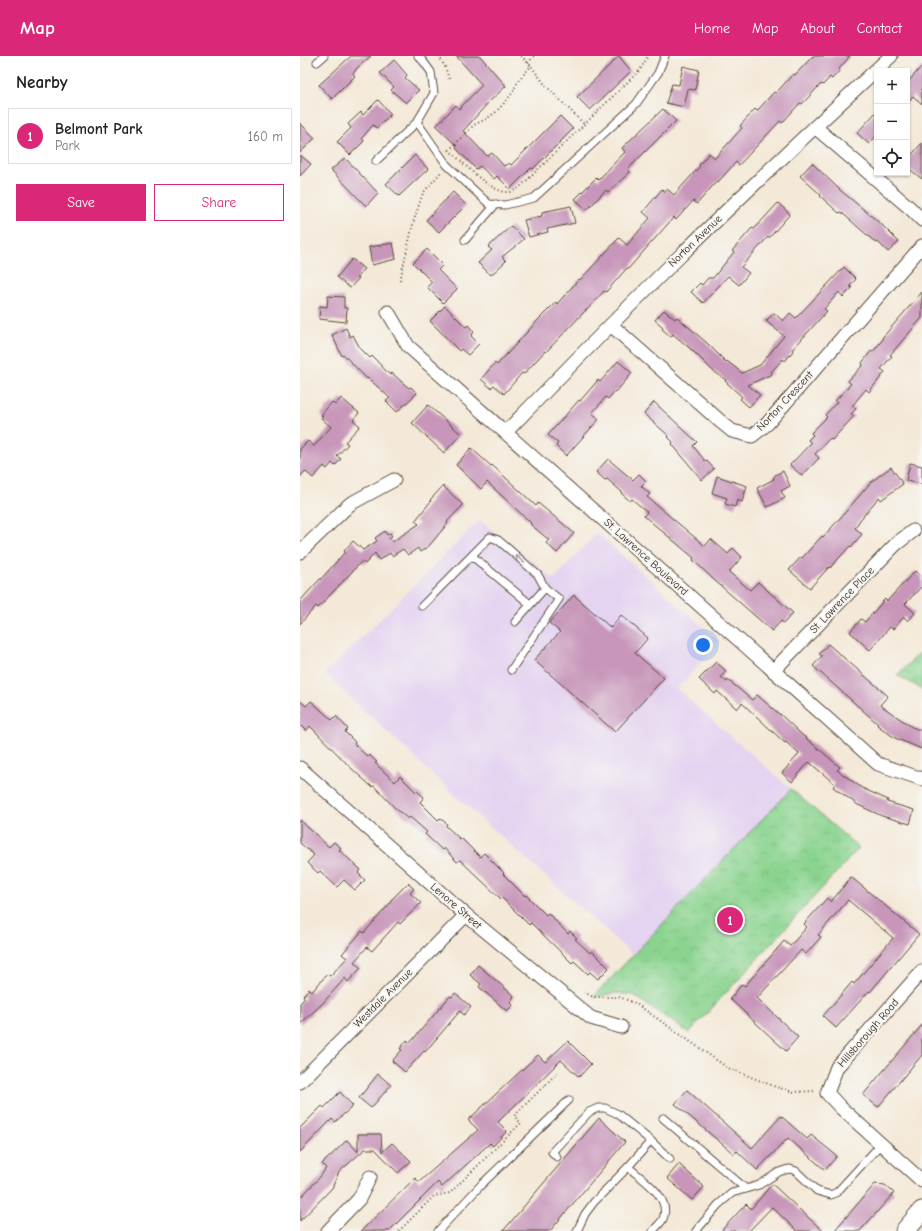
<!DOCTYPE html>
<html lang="en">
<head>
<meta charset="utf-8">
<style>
  body { margin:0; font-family:"Comic Neue",sans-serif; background:#f6f6f6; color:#202124 }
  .controls { position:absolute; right:12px; top:12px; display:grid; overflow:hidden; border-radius:0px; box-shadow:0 1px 3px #0004 }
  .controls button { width:36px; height:36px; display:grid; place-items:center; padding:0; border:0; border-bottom:1px solid #e0e0e0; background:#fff; color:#202124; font:20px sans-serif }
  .you { position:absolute; left:403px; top:589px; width:14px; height:14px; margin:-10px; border:3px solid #fff; border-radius:50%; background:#1a73e8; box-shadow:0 0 0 6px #1a73e833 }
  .badge { display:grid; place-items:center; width:26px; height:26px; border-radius:50%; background:#db2777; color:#fff; font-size:13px; font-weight:700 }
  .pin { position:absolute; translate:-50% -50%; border:2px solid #fff; box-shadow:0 1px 4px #0006 }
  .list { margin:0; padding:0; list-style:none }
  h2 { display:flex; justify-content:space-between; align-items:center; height:52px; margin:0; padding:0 16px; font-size:17px }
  h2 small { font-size:13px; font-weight:400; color:#757577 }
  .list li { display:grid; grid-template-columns:26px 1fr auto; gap:12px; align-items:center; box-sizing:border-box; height:56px; margin:0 8px 8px; padding:0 8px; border:1px solid #e0e0e0; border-radius:0px }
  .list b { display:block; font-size:15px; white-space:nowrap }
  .list p { margin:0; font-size:13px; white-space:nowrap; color:#757577 }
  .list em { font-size:13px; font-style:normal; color:#757577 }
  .actions { display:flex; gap:8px; padding:12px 16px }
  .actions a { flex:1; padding:9px 0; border:1px solid #db2777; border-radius:0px; text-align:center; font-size:14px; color:#db2777 }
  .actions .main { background:#db2777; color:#fff }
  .icon { flex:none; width:22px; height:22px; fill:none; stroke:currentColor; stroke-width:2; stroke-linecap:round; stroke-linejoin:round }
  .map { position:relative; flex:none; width:622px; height:1175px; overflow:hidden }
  header { display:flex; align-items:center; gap:24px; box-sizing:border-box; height:56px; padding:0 20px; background:#db2777; color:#fff }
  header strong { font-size:19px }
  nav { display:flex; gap:22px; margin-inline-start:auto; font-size:14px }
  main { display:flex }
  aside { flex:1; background:#fff }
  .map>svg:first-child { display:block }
</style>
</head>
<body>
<header>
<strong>Map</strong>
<nav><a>Home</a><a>Map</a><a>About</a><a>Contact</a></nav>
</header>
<main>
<aside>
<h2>Nearby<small></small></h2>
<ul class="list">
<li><span class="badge">1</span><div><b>Belmont Park</b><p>Park</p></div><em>160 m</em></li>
</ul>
<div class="actions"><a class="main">Save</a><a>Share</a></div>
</aside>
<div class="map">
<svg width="622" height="1175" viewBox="0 0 622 1175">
  <defs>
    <pattern id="park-crowns" width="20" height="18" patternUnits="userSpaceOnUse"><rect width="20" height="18" fill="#8bd490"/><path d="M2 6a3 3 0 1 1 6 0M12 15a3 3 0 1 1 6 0" fill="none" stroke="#79b67c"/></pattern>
  </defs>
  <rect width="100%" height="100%" fill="#f6f6f2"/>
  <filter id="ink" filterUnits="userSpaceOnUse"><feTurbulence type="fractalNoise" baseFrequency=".025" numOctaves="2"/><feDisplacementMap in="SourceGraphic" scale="8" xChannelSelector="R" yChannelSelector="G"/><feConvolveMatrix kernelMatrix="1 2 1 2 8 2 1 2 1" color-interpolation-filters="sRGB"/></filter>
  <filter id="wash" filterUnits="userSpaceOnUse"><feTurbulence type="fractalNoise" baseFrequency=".012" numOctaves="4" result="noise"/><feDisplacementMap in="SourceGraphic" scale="16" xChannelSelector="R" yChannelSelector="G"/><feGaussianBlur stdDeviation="0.9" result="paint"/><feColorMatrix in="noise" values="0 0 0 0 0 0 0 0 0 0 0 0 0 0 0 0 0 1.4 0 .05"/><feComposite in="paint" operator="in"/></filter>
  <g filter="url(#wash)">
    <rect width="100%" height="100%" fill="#f4e9d8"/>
    <path fill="#e4d3f1" d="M180,464l74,59 43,-46 123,109 -43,47 114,100 -157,167 -179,-161 -130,-121z"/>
    <g fill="url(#park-crowns)" stroke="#637f57">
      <path d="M622,595v38l-25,-14z"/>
      <path d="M491,733l68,59 -170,185 -56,-38 -17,-2 -23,4z"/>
    </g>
    <g id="blocks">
      <g fill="#c796ba">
        <path d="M51,0h20l-14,12 -4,6 2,2 -23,23 -13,-14z"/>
        <path d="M156,0h24l26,30 -17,16 -26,29 24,25 5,-3 12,13 5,-3 2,2 49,-49 13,13 -40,40 -2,-1 -21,21 -13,-13 -3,3 -14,-13 -4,3 -20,-21 1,-2 -21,-20 20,-21 3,4 23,-24z"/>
        <path d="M319,0l12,15 -41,39 -13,-13z"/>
        <path d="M513,0h37l-11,13 1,1 -8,9 -2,-2 -7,8 -2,-1 -19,20 -2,-1 -18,20 -2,-2 -41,44 -3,-3 -18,20 -1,-1 -20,23 -4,-3 -17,19 -2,-3 -46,52 -1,-1 -21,24 -2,-1 -17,19h-1l-40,42 -1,-1 -21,23 -2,-1 -18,21 -10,-9 -3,3 -10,-9 14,-16 2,2 41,-45 18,-18 1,2 22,-25 1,1 39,-42 8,7 23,-27 -7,-6 19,-23 3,3 2,-3 7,6 26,-29 -1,-1 10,-12 6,5 27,-30 -2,-2 15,-17 2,2 17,-19 2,1 17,-19 2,1z"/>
        <path d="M94,4l13,15 -2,3 14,12 -13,13 -15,-13 3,-3 -14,-14z"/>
        <path d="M383,10l16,4 -4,20 -7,-1 -4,18 -18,-4 6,-19 7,1z"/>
        <path d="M622,10v38l-9,-8 -6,7v-20z"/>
        <path d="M78,44l13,14 -14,14 -4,-3 -11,13 2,3 -14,14 -13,-13 14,-14 -3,-4 13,-12 2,3z"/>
        <path d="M363,53l13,12 -48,48 2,3 -22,20 -2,-2 -19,20 -12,-11 21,-21 2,2 27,-28 -3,-4z"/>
        <path d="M577,55v24l-8,9 -12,-11z"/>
        <path d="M0,67l15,15 -15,15z"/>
        <path d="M622,87v36l-15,-12v-7z"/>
        <path d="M0,99l11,9 -11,12z"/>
        <path d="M115,99l13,14 -29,27 -13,-12z"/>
        <path d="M45,102l33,35 -12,13 -35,-36z"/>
        <path d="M512,107l28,27 41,34 18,18 -11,10 -10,-10 -2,1 -35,-31 -2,1 -19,-17 1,-1 -21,-19z"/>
        <path d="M153,136l13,13 -27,27 -13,-12z"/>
        <path d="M478,147l12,11 -21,24 -1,-1 -27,30 8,6 -10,12 -11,-9 -25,27 -12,-11 9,-9 2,2 6,-7h5l21,-26 -2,-1 20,-23 2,1z"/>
        <path d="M271,150l4,17 -28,6 1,3 -19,5 -5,-17 18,-4v-4z"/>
        <path d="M211,170l13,13 -22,18 4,4 -15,14 -13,-12 14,-13 -4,-3z"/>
        <path d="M93,187l3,16 -24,6 -3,-18z"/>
        <path d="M127,193l16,16 -5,5 19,19 -14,14 -16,-16 5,-5 -19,-19z"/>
        <path d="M52,203l12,10 -7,8 2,1 -9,10 -13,-11z"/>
        <path d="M544,211l12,12 -6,7 2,2 -9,9 -4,-5 -15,17 3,2 -35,39 1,1 -8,10 -2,-2 -12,13 1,2 -24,11 12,10 -11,12 -9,-8 2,-2 -17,-16 1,-1 -14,-10 -19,-19 -20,-17 -2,3 -9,-8 1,-2 -8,-7 9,-10 11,9 2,-2 30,26 19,19 1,-1 15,12 18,-8 24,-29 -18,-15 8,-8 9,8 7,-8 6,5z"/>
        <path d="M622,236v26l-32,37 2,1 -11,13 4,3 -16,20 -3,-3 -14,17 4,3 -5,5 3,2 -22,24 -2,-2 -15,16 4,4 -17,18 -12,-11 21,-22 -3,-3 5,-5 -2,-2 16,-16 -2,-2 12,-13 -2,-1 16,-17 -3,-3 15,-16 -1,-2 9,-12 2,1 10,-13 -1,-1z"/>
        <path d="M28,240l16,1v11h3l-1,14 -27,-3 1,-13 7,1z"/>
        <path d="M145,250l21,21 2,-2 6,7 -3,4 8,8 -11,11 -7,-6 -2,2 -29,-30z"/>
        <path d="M46,272l4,9 3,-2 7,13 10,10 2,-2 18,19 2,-2 12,11 5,4 2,-1 6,6 -20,19 -11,-11 4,-3 -22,-20 -1,1 -23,-24 -2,1 -10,-21z"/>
        <path d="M318,305l14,12 -16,19 -1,-1 -7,8 -2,-2 -14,16 7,6 -33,37 -10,-10 2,-3 -10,-8 31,-35 1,1 18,-21 2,2z"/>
        <path d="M41,342l18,15 -6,7 7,6 -15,16 3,2 -11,12 4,3 -6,7 -3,-3 -5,6 -3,-3 -11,12 -8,-7 -5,6v-28l8,-8 6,5 17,-19 -10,-9 2,-1 -2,-2 11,-13 3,3z"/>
        <path d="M354,346l43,40 -4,4 13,16 1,-1 7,8 -12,11 -30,-36 1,-2 -5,-5 1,-1 -25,-22z"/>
        <path d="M128,349l33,29 -17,19 -32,-30z"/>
        <path d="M171,392l20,18 1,-1 44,41 2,-3 36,30 -17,20 -11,-10 3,-3 -19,-16 1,-1 -44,-41 -6,7 -25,-24z"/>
        <path d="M308,403l25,21 6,-6 7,7 -5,5 9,8 -3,3 58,49 6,-7 17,15 5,-6 9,9 -13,15 21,18 8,-8 35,31 -9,10 -3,-2 -9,10 -59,-52 -20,-19 1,-2 -50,-42 3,-4 -15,-13 -2,2 -9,-8 1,-1 -15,-13 -2,1 -9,-8z"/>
        <path d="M610,407l12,3v18l-16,-3z"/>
        <path d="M591,411l12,17 -22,16 -2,-3 -19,23 -5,8 7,6 -11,13 -1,-1 -20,22 -1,-1 -19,21 -21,-18 12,-13 1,1 20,-22 1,1 19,-21 29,-34z"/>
        <path d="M483,415l7,15 -9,5 4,7 -18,9 -10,-19 17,-9 -1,-1 2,-2v-1z"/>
        <path d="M417,420l30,10 -5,16 -5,-2 -2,7 -10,-3 2,-6 -15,-5z"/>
        <path d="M143,430l20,19 -16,17 1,1 -19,23 -9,6 -2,-4 -10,7 -5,-6 -11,7 -2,-3 -11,7 -4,-7 -10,11 -3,-3 -44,47 -2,-2 -16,18v-23l20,-22h1l24,-27 -1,-1 9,-10 10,9 14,-9 -2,-3 10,-7 2,4 3,-2 2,3 -3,2 3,4 27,-18 -4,-3 16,-20 -1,-1z"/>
        <path d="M615,515l7,6v9l-17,18 10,9 -7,8 -4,-4 -11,12 -3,-2 -20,23 -20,-18 11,-13 4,3 20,-23 2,2z"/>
        <path d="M274,539l37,33 10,-13 27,23 -13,15 29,25 -49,54 -81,-72 26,-28 -11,-9z"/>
        <path d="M528,588l60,52 -8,9 32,22 10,4v18l-27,-11 -18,-13 1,-1 -65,-58 9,-10 -3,-2z"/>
        <path d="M416,606l10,9 -5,6 6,5 1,-2 24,20 5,-5 22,19h1l20,19 40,34 -3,3 25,18 26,12 -1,2 27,8 -4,14 -28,-8 -24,-11 -25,-18 2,-3 -26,-22 -17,20 -10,-9 17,-19 -13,-12 -1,1 -43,-40 -5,6 -20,-18 -2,3 -16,-15z"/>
        <path d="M0,645l6,5 5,-5 21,19 4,-4 12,13 -3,3 10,10 -1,2 14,13 1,-2 8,7 -2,1 20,19 5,-6 16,16 1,-1 7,6 -4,5 18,18 2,-2 7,6 -1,2 14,13 1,-1 19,19 4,-4 20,20 -1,1 22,22 1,-1 20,20 2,-2 20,21 2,-3 7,7 -2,1 15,14 2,-2 17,17 -11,11 -8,-7 -2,2 -14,-13 -2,2 -41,-40 -2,2 -27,-27 -1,1 -41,-39 -3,2 -13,-14 -2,2 -17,-16 2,-2 -17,-15 -2,2 -14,-12 -20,-21 -2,1 -22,-20 -40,-41 -4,5 -6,-6z"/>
        <path d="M0,764l29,27 5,-5 7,6 -2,2 22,20 -3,3 7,7 -10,10 -11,-10 -7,7 -17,-16 -2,2 -11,-10 7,-8 -14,-12z"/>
        <path d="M551,821l68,57 -49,58 -1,-1 -33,37 -13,-12 29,-34 2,2 39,-46 -45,-38 -30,35 3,2 -15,17 -5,-4 -44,48 41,39 -12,14 -56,-52 12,-15 3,2 39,-45 6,5 17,-19 -3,-3 23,-26 4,4z"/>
        <path d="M108,827l6,6 -4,4 11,10 -21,21 -2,-2 -26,29 -5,-4 -13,15 7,6 -13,14 -3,-4 -23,26 -22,20v-21l5,-5 -2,-2 6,-7 3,3 15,-18 3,2 17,-18 -5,-4 20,-23 2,2 27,-31 -1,-1z"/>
        <path d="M178,909l36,31 -4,6 3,3 -6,6 -28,-24 2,-3 -11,-9z"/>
        <path d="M155,937l16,14 -7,8 -4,-4 -35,41 -1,-1 -19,21 -13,-11 10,-11 -2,-1 7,-9 3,3 40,-47 2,1z"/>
        <path d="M622,969v30l-44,52 -15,-12z"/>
        <path d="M268,985l23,23 -12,13 -18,-17 -63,62 9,9 -14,15 -3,-3 -48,44 -4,-5 -49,49h-28l54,-53 4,4 59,-52 -10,-10 70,-65 7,7z"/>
        <path d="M78,1018l13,11 -20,23 -12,-10z"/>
        <path d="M387,1034l65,58 29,-32 26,23 4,-4 26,21 -12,14 -37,-32 -31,32 -20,-19 -3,3 -59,-50z"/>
        <path d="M40,1036l13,14 -18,16 -3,-3 -32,33v-24l22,-22 2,2z"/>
        <path d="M299,1062l26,24 -75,89h-47z"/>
        <path d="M58,1078h23l1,18 10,-9 19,18 -13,12 -23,-24h-10l-26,23 -7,16 -32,33v-23l20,-21 6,-9 -4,-4 25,-24 11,12z"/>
        <path d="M379,1108l25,23 -12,13 -25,-22z"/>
        <path d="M472,1128l51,47h-26l-25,-24 -23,24h-28l25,-27 5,5z"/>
        <path d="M575,1128l10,1 9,8 -34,38h-26z"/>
      </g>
    </g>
  </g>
  <g filter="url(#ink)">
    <use href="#blocks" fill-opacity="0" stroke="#57473a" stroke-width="1"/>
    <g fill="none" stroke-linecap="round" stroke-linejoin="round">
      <g stroke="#57473a" stroke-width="9">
        <g id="lane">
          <path d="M118,0l5,5 8,11 3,21 -17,29 30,43 42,39 16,1 29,-7 102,-94 22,-31 7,-17"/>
          <path d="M17,6l7,-6"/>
          <path d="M76,105l41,-39"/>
          <path d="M165,184l31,-36"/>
          <path d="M172,500l58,48"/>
          <path d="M122,550l68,-69 8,3 13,11 27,24 7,13"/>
          <path d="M211,614l48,-71 -14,-11 -30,34"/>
          <path d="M363,1062l83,71"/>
          <path d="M351,1085l19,18"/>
          <path d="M257,1101l-5,-5 37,-40 9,-4h7l13,6 33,27 -23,26"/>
          <path d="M138,1175l43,-46 88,-85"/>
          <path d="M277,1175l8,-17 9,-12 34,-35c14,12 44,30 35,52 -2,4 -7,8 -10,12"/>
          <path d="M396,1175l22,-26 14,-12 27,-8 20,-13 6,-2 5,-1 6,2 21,20 14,4 6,-3 44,-48"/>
        </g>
      </g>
      <g stroke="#57473a" stroke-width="15">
        <g id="street">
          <path d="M515,71l95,81 12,12"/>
          <path d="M88,256l20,34 440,391 30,27 44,15"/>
          <path d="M311,269l110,97 11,9 20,5 15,-12 155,-178"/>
          <path d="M206,376c57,-59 115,-118 174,-176 69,-68 140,-134 211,-200"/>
          <path d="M0,496l50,-48 44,-24"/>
          <path d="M473,615l123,-127 17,-13"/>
          <path d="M0,712l166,147 125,103 30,9"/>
          <path d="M622,915l-85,96 -10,26 14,15 81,73"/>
          <path d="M0,1026l166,-167"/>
          <path d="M28,1175l31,-32 11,-22"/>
        </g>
      </g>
      <g stroke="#57473a" stroke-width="21">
        <path id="secondary" d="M605,1175l17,-20"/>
      </g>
      <g stroke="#57473a" stroke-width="2" stroke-dasharray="1 3" stroke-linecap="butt">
        <path d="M139,0l6,11 4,12"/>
        <path d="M221,0l10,10"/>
        <path d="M228,7l6,-7"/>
        <path d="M149,94c14,12 39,41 58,42 4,1 8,-2 12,-4l121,-118 8,-14"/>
        <path d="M149,94l25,-25 12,-6 10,-7 10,-11 7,-9 5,-11 13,-15 15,20 39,39"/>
        <path d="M100,224l14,-60 9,-27 18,-21"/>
        <path d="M284,936l9,5h26l16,6 93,65 48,19 18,5 22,-1"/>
        <path d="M99,1175l35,-35 16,-3 71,-70 -7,-7 44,-44"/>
      </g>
      <use href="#lane" stroke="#fff" stroke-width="7"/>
      <use href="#street" stroke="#fff" stroke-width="13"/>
      <use href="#secondary" stroke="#fff" stroke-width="19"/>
    </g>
    <defs><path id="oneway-shaft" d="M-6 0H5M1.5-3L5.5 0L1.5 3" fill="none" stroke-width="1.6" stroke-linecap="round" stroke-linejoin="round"/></defs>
    <use stroke="#a79f9a" href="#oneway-shaft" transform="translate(220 503) rotate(-137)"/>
  </g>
  <g text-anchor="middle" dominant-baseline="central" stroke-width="4" stroke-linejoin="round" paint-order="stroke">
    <g font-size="11" fill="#3b2a1e" stroke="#f6f6f2">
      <text transform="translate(395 185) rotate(-44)">Norton Avenue</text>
      <text transform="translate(485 345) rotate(-47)">Norton Crescent</text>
      <text transform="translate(346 501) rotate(42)">St. Lawrence Boulevard</text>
      <text transform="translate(542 544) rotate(-46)">St. Lawrence Place</text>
      <text transform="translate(156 850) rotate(41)">Lenore Street</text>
      <text transform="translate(83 942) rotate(-45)">Westdale Avenue</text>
      <text transform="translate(568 977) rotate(-49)">Hillsborough Road</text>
    </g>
  </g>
</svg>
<div class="controls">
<button>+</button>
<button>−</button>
<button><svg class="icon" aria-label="locate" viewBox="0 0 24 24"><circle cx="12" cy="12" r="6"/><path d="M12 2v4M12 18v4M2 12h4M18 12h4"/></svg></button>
</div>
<div class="you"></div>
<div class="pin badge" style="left:430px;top:864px">1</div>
</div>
</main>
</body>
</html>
